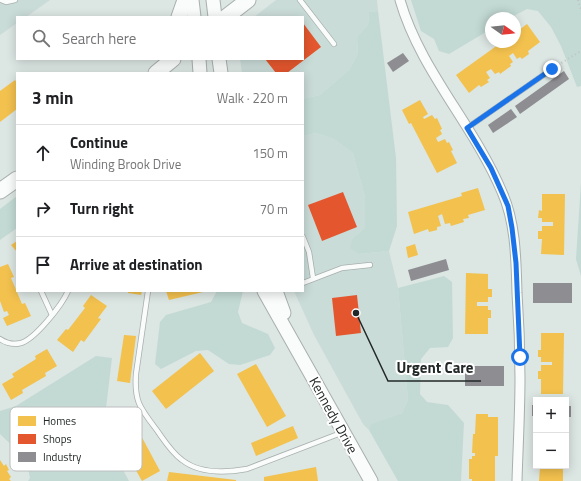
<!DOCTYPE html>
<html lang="en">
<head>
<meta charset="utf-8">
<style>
  body { margin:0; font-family:"Titillium Web",sans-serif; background:#f6f6f6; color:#202124 }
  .controls { position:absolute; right:12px; bottom:12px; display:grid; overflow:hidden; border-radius:0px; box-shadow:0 2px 10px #0003 }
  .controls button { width:36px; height:36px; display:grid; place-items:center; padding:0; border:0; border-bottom:1px solid #e0e0e0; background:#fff; color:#202124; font:20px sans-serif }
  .compass { position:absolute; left:485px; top:12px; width:36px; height:36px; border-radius:50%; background:#fff; box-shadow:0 2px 10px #0003; rotate:105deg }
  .stop { position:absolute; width:12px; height:12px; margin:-9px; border:3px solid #1a73e8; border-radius:50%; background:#fff }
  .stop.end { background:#1a73e8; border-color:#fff; box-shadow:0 1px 4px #0008 }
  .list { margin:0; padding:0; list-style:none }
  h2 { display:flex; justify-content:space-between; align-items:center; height:52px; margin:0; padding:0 16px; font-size:17px }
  h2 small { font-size:13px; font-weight:400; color:#757577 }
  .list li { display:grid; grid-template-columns:26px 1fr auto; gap:12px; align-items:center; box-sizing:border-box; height:56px; padding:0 16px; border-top:1px solid #e0e0e0 }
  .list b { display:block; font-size:15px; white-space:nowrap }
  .list p { margin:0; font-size:13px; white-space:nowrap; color:#757577 }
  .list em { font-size:13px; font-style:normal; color:#757577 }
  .icon { flex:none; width:22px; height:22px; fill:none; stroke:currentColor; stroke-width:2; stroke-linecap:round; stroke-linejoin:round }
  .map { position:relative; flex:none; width:581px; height:481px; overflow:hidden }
  .search { position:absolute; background:#fff; box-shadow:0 2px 10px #0003; left:16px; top:16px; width:288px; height:44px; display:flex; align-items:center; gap:10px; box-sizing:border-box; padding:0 14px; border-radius:0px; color:#757577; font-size:15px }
  .panel { position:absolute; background:#fff; box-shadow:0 2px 10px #0003; left:16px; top:72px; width:288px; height:220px; border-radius:0px }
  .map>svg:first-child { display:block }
</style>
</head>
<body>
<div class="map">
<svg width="581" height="481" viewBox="0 0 581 481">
  <rect width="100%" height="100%" fill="#dce6e3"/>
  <g fill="#cadcd8">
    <path d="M0,0h50l-24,17h-9v6l-17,12z"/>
    <path d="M276,0h101l1,11 -9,1 -1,13 -11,12 1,17 -9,16 -29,25 -17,4v-26h-61l-2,-14h63v-42h-49z"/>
    <path d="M316,133l18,6 19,14 12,44v31l-12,10 6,16 30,-3 9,37 10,112 -6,13 -30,11 -3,6 -6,-6 -49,-89 -20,-44h9v-155z"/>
  </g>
  <g fill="#c3dad4">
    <path d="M411,0h170v86l-4,1 -16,-41 -10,-19 -13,-16 -11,-2 -17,9h-19v11l-42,25 -10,-3 -5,-12 -13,-8z"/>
    <path d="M378,11l18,147 1,68 -8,25 -30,3 -9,-6 3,-10 12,-10v-31l-12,-44 -19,-14 -18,-6 -13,3v-37l17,-4 29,-25 9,-16 -1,-17 11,-12 1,-13z"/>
    <path d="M581,183v93l-5,-17z"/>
    <path d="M17,196v32l-17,12v-31z"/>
    <path d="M444,276l8,6 1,56 -5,9 -18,1 -9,11 -1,35 7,8 21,3 16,18 -3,58h-63l-29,-51 2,-6 31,-11 6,-13 -10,-112z"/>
    <path d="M217,291h26l-5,21 4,11 26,11 7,14 -5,7 -30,10 -11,-1 -21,-14 -12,1 -35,18 -6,-5 5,-42 6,-7 45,-13z"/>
    <path d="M96,356l16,2 -9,75 26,48h-101l2,-3 -4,-19 -26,-25v-23l16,-5z"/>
  </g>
  <g fill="#f2c14e">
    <path d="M527,24l13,18 -12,9 1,3 -7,5 -2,-2 -3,2 -4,-6 -4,3 4,6 -3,2 1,2 -11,8 -1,-2 -4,2 -4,-5 -5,3 4,6 -3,2 2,2 -8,5 -2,-2 -10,8 -13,-18 46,-33h13v-9z"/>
    <path d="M15,80l2,3v26l-17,13v-31z"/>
    <path d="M420,100l8,14 -5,3 1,2 8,-4 3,4 2,-1 5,11 -2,1 2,4 -6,4 2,4 7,-3 2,4 2,-1 4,8 -2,1 6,12 -20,10 -26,-50 -2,1 -7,-14z"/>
    <path d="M478,188l7,22 -17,5 1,3 -6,1 1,3 -13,4 -1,-3 -5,1 -3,-10 -4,2 3,10 -4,1v3l-8,2 -1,-3 -14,5 -6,-22 54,-16 -1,-3z"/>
    <path d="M542,194h23l-1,61 -23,-1 1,-15h-4v-8h4v-5h11v-4h-11v-4h-4l1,-8 3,1z"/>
    <path d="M17,241v11l-6,-7z"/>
    <path d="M415,244l3,11 -10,3 -2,-11z"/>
    <path d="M8,264l6,13 -3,1 11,26 3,-1 6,13 -24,10 -4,-8 6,-3 -2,-4 -3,1 -4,-11v-34z"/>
    <path d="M466,273l22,1v15h4v8h-4v5h-11v4h11v4h3v8h-3v16h-23z"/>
    <path d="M128,291h14l-1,4 -13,-2z"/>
    <path d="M166,291h37v1l-34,8z"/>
    <path d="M91,295l16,11 -9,12 3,1 -17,23 -3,-2 -8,12 -16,-12 9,-11 2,1 17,-22 -2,-2z"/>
    <path d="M541,333h23l-1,61h-22v-15h-3v-8h3v-6h11v-3h-11v-5h-3v-7h3z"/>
    <path d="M124,335l12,1 -6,47 -13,-2z"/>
    <path d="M47,349l10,17 -12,7 1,3 -24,14 1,3 -12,7 -9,-16 12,-7 -2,-3 24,-15 -1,-3z"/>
    <path d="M200,353l14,18 -48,38 -14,-18z"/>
    <path d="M256,364l30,52 -19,11 -30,-53z"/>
    <path d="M476,414h12v3h10v39h-3v25h-23v-2h-3v-20h3v-3h3v-3h-3l1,-19h2z"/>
    <path d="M131,417l29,54 -18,10 -30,-53z"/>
    <path d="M293,426l5,12 -42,18 -5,-13z"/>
    <path d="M0,460l4,6 2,-2 3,6 -2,1 4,6 -2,2 2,2h-11z"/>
    <path d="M540,466h23v15h-24z"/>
    <path d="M316,467l2,14h-54v-4z"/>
    <path d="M169,472l67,8v1h-69z"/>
  </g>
  <g fill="#e4572e">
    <path d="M303,23l18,24 -34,26h-11l-11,-14h38z"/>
    <path d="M343,192l14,35 -35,14 -14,-36z"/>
    <path d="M357,295l4,38 -25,3 -4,-38z"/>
  </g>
  <g fill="#8d8d92">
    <path d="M403,53l6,8 -16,11 -6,-9z"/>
    <path d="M564,71l5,8 -49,35 -5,-8z"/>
    <path d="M511,109l6,8 -24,16 -5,-8z"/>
    <path d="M446,259l3,11 -38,11 -3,-11z"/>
    <rect x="533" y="283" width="39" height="20"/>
    <rect x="465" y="366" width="39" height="20"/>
    <rect x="532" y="405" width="4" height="11"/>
    <rect x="566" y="406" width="5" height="11"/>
  </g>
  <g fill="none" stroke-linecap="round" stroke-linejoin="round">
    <g stroke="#a8b0ae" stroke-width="6">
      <g id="lane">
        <path d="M1,0l5,2 9,-2"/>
        <path d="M300,0l34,44"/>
        <path d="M467,128l85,-59"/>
        <path d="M303,237l6,15 4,26"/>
        <path d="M303,283l39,-15 28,-3"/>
        <path d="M41,291l11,24"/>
        <path d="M148,291l-12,83c-2,27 4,34 20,55 8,11 15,23 26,31 18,14 43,13 65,9l94,-36"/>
        <path d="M0,339c6,4 13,6 21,4 14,-4 41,-38 47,-52"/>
      </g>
    </g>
    <g stroke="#a8b0ae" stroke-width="11">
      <path id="street" d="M400,0c20,70 74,125 102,192 14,31 14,68 15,101 2,28 3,57 3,85 0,34 -2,69 -3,103"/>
    </g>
    <g stroke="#a8b0ae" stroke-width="15">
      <g id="secondary">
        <path d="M192,0l2,17"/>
        <path d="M213,0l2,17"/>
        <path d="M199,59l1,14"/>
        <path d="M219,59l2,14"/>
        <path d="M264,291l107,190"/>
        <path d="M276,291l8,22"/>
      </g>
    </g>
    <g stroke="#a8b0ae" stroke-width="17">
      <g id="primary">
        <path d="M179,17l6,-17"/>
        <path d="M226,17l22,-17"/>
        <path d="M156,73l17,-14"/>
        <path d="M0,191l17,-12"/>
      </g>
    </g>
    <g stroke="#c0c3c2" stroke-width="2" stroke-dasharray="1 3" stroke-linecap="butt">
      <path d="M578,0l3,10"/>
      <path d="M558,65l23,-14"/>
    </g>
    <use href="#lane" stroke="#fafbfb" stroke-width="4.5"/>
    <use href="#street" stroke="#fafbfb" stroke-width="9"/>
    <use href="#secondary" stroke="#fafbfb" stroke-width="13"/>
    <use href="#primary" stroke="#fafbfb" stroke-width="15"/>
  </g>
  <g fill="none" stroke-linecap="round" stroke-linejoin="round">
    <path stroke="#1a73e8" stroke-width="5" d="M520,357l-4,-94 -4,-35 -4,-22 -17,-38 -24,-40 85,-59"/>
  </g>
  <g text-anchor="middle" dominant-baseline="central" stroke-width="4" stroke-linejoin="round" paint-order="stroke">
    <g font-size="14" fill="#222827" stroke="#fff">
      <text transform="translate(334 415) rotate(61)">Kennedy Drive</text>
    </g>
  </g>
  <rect x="10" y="407" width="132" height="64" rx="6" fill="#fff" stroke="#bdbebe" stroke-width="1"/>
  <rect x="18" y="416" width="18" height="10" fill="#f2c14e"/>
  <rect x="18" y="434" width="18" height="10" fill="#e4572e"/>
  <rect x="18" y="452" width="18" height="10" fill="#8d8d92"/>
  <g font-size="11" fill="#222827">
    <text x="43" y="425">Homes</text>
    <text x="43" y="443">Shops</text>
    <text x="43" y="461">Industry</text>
  </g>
  <path fill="none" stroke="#222827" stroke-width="1.5" d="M356 313L388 381H481"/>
  <circle fill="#222827" stroke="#fff" stroke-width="1.5" cx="356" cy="313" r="4"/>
  <g font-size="15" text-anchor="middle" font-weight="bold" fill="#222827" stroke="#fff" stroke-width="4" stroke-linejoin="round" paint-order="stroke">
    <text x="435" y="373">Urgent Care</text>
  </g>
</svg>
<div class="controls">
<button>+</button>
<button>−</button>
</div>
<svg class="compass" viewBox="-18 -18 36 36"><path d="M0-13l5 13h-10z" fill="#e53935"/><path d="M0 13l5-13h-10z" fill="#757577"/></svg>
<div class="stop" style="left:520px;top:357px"></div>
<div class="stop end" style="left:552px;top:69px"></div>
<div class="search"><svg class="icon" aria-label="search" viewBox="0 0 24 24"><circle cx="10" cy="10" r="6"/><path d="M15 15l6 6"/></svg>Search here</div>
<section class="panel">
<h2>3 min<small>Walk · 220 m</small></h2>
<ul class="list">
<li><svg class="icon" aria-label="ahead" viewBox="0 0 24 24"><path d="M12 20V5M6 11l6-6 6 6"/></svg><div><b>Continue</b><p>Winding Brook Drive</p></div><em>150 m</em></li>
<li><svg class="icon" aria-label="right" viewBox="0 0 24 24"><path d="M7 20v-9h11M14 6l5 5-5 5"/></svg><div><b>Turn right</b></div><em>70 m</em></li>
<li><svg class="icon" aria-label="arrive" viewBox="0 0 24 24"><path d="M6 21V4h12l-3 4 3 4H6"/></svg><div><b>Arrive at destination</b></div></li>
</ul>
</section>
</div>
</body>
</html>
